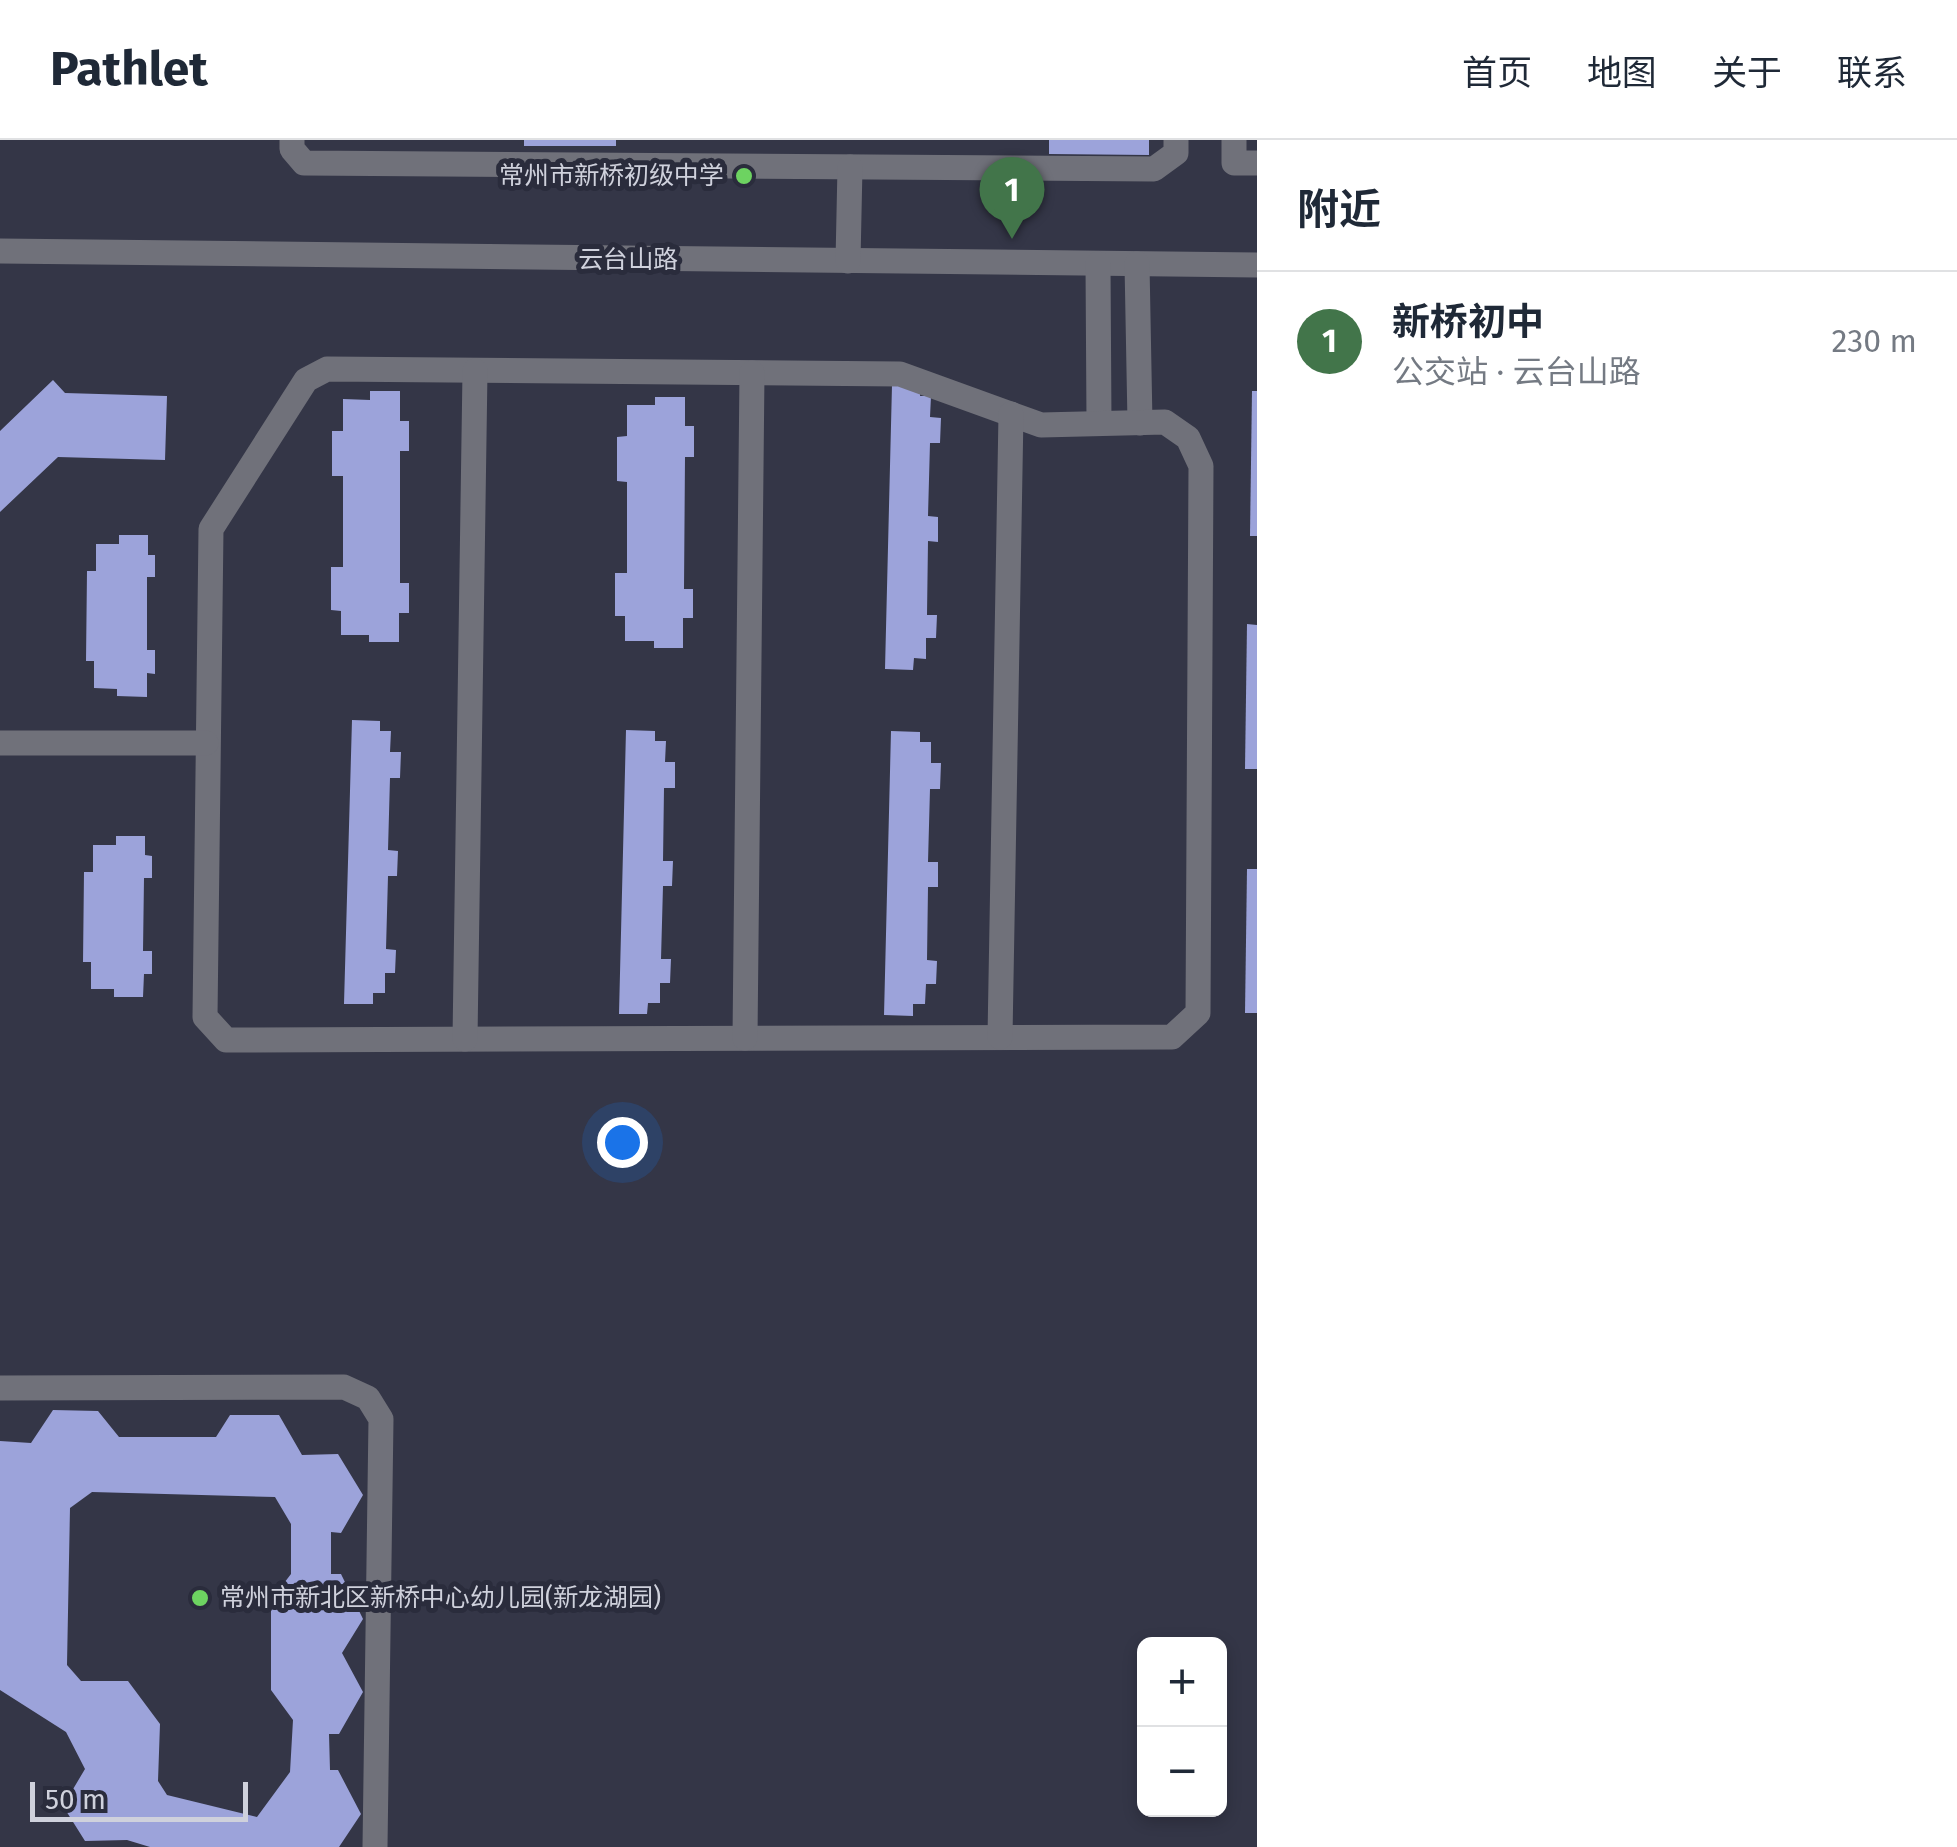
<!DOCTYPE html>
<html lang="zh">
<head>
<meta charset="utf-8">
<style>
  body { margin:0; font-family:"Fira Sans","Noto Sans SC",sans-serif; background:#f2f2f3; color:#1f2937 }
  .controls { position:absolute; right:30px; bottom:30px; display:grid; overflow:hidden; border-radius:15px; box-shadow:0 5px 15px #0003 }
  .controls button { width:90px; height:90px; display:grid; place-items:center; padding:0; border:0; border-bottom:2px solid #e0e1e3; background:#fff; color:#1f2937; font:50px sans-serif }
  .scale { position:absolute; left:30px; bottom:25px; width:218px; box-sizing:border-box; padding-left:10px; border:5px solid #cfd1dc; border-top:0; font-size:28px; line-height:35px; white-space:nowrap; color:#cfd1dc; -webkit-text-stroke:8px #2a2c3c; paint-order:stroke }
  .you { position:absolute; left:622px; top:1002px; width:35px; height:35px; margin:-25px; border:8px solid #fff; border-radius:50%; background:#1a73e8; box-shadow:0 0 0 15px #1a73e833 }
  .badge { display:grid; place-items:center; width:65px; height:65px; border-radius:50%; background:#42754a; color:#fff; font-size:32px; font-weight:700 }
  .pin { position:absolute; translate:-50% -82px; filter:drop-shadow(0 2px 5px #0008) }
  .pin::after { content:''; position:absolute; top:52px; width:35px; height:30px; background:inherit; clip-path:polygon(0 0,100% 0,50% 100%) }
  .list { margin:0; padding:0; list-style:none }
  h2 { display:flex; justify-content:space-between; align-items:center; height:130px; margin:0; padding:0 40px; font-size:42px }
  h2 small { font-size:32px; font-weight:400; color:#747a83 }
  .list li { display:grid; grid-template-columns:65px 1fr auto; gap:30px; align-items:center; box-sizing:border-box; height:140px; padding:0 40px; border-top:2px solid #e0e1e3 }
  .list b { display:block; font-size:38px; white-space:nowrap }
  .list p { margin:0; font-size:32px; white-space:nowrap; color:#747a83 }
  .list em { font-size:32px; font-style:normal; color:#747a83 }
  .map { position:relative; flex:none; width:1257px; height:1707px; overflow:hidden }
  header { display:flex; align-items:center; gap:60px; box-sizing:border-box; height:140px; padding:0 50px; background:#fff; border-bottom:2px solid #e0e1e3 }
  header strong { font-size:48px }
  nav { display:flex; gap:55px; margin-inline-start:auto; font-size:35px }
  main { display:flex }
  aside { flex:1; background:#fff }
  .map>svg:first-child { display:block }
</style>
</head>
<body>
<header>
<strong>Pathlet</strong>
<nav><a>首页</a><a>地图</a><a>关于</a><a>联系</a></nav>
</header>
<main>
<div class="map">
<svg width="1257" height="1707" viewBox="0 0 1257 1707">
  <rect width="100%" height="100%" fill="#343647"/>
  <g fill="#9ca3da" fill-rule="evenodd">
    <rect x="524" y="0" width="92" height="6"/>
    <path d="M1049,0h100v15l-100,-1z"/>
    <path d="M53,240l12,13 102,3 -2,64 -107,-3 -58,55v-81z"/>
    <path d="M892,245l29,1 -1,10h11l-1,21 11,1 -1,25h-10l-2,73 10,1v25l-10,-1 -1,74h10l-1,23h-10v21l-12,-1 -1,12 -28,-1z"/>
    <path d="M370,251h30v30h9v30h-9v132h9v30h-10v29h-30v-7h-28v-24l-10,-1v-43h12v-91h-11v-45h11v-32l27,1z"/>
    <path d="M1252,251h5v145h-7z"/>
    <path d="M655,257h30v29h9v31h-9l-1,132h9v29h-10v30h-29v-7h-29v-25h-10v-43h12v-91l-10,-1v-44l10,-1v-31h28z"/>
    <path d="M119,395h29v20h7v22h-8v73h8v24l-8,-1v24l-30,-1v-7l-23,-1v-27h-8l1,-90h9v-27h23z"/>
    <path d="M1247,484l10,1v144h-12z"/>
    <path d="M352,580l28,1v10h11l-1,21h11l-1,26h-10l-2,72 10,1 -1,25h-9l-2,73 10,1 -1,23h-10v20h-12v11h-29z"/>
    <path d="M626,590l29,1v10h11l-1,21h10v26h-11l-1,73h10l-1,25h-9l-2,73h10l-1,24h-10v20h-12l-1,11h-28z"/>
    <path d="M891,591l29,1v10h11v21h10l-1,26h-10l-2,73h10v25h-10l-1,73 10,1 -1,23h-10l-1,20h-12v12l-29,-1z"/>
    <path d="M116,696h29v19l7,1v22h-8l-1,73h9v23h-8l-1,23h-29v-8h-23v-27h-8l1,-90h9v-27h23z"/>
    <path d="M1247,729h10v144h-12z"/>
    <path d="M53,1270l45,1 21,26h97l14,-22h49l23,40 36,-1 25,41 -22,38 -10,-1v42h10l22,45 -21,34 21,39 -24,42h-10l1,36h8l23,44 -22,33h-189l-23,-7 -42,1 -22,-35 22,-37 -19,-37 -66,-42v-249l31,2zM92,1352l183,5 16,27v50l-20,26v90l22,30 -3,52 -33,45 -90,-22 -9,-14 2,-57 -32,-43h-47l-14,-16 3,-157z"/>
  </g>
  <g fill="none" stroke-linecap="round" stroke-linejoin="round">
    <g stroke="#70717a" stroke-width="25">
      <path d="M292,0v9l12,14 850,6 22,-16v-13"/>
      <path d="M1234,0v23h23"/>
      <path d="M0,111l1257,14"/>
      <path d="M848,121l2,-94"/>
      <path d="M1098,124l1,159"/>
      <path d="M1137,124l3,159"/>
      <path d="M327,229l573,5 141,51 124,-3 23,16 13,28 -3,547 -26,24 -946,3 -21,-23 6,-488 95,-149z"/>
      <path d="M0,603h206"/>
      <path d="M1000,897l11,-623"/>
      <path d="M745,898l7,-665"/>
      <path d="M465,899l10,-668"/>
      <path d="M0,1248l344,-1 24,11 13,21 -6,428"/>
    </g>
  </g>
  <g fill="#6dd361" stroke="#2a2c3c" stroke-width="4">
    <circle cx="744" cy="36" r="10"/>
    <circle cx="200" cy="1458" r="10"/>
  </g>
  <g text-anchor="middle" dominant-baseline="central" stroke-width="10" stroke-linejoin="round" paint-order="stroke">
    <g font-size="25" fill="#cfd1dc" stroke="#2a2c3c" text-anchor="end">
      <text x="724" y="36">常州市新桥初级中学</text>
      <text x="220" y="1458" text-anchor="start">常州市新北区新桥中心幼儿园(新龙湖园)</text>
    </g>
    <g font-size="25" fill="#cfd1dc" stroke="#2a2c3c">
      <text x="628" y="120">云台山路</text>
    </g>
  </g>
</svg>
<div class="controls">
<button>+</button>
<button>−</button>
</div>
<div class="scale">50 m</div>
<div class="you"></div>
<div class="pin badge" style="left:1012px;top:99px">1</div>
</div>
<aside>
<h2>附近<small></small></h2>
<ul class="list">
<li><span class="badge">1</span><div><b>新桥初中</b><p>公交站 · 云台山路</p></div><em>230 m</em></li>
</ul>
</aside>
</main>
</body>
</html>
